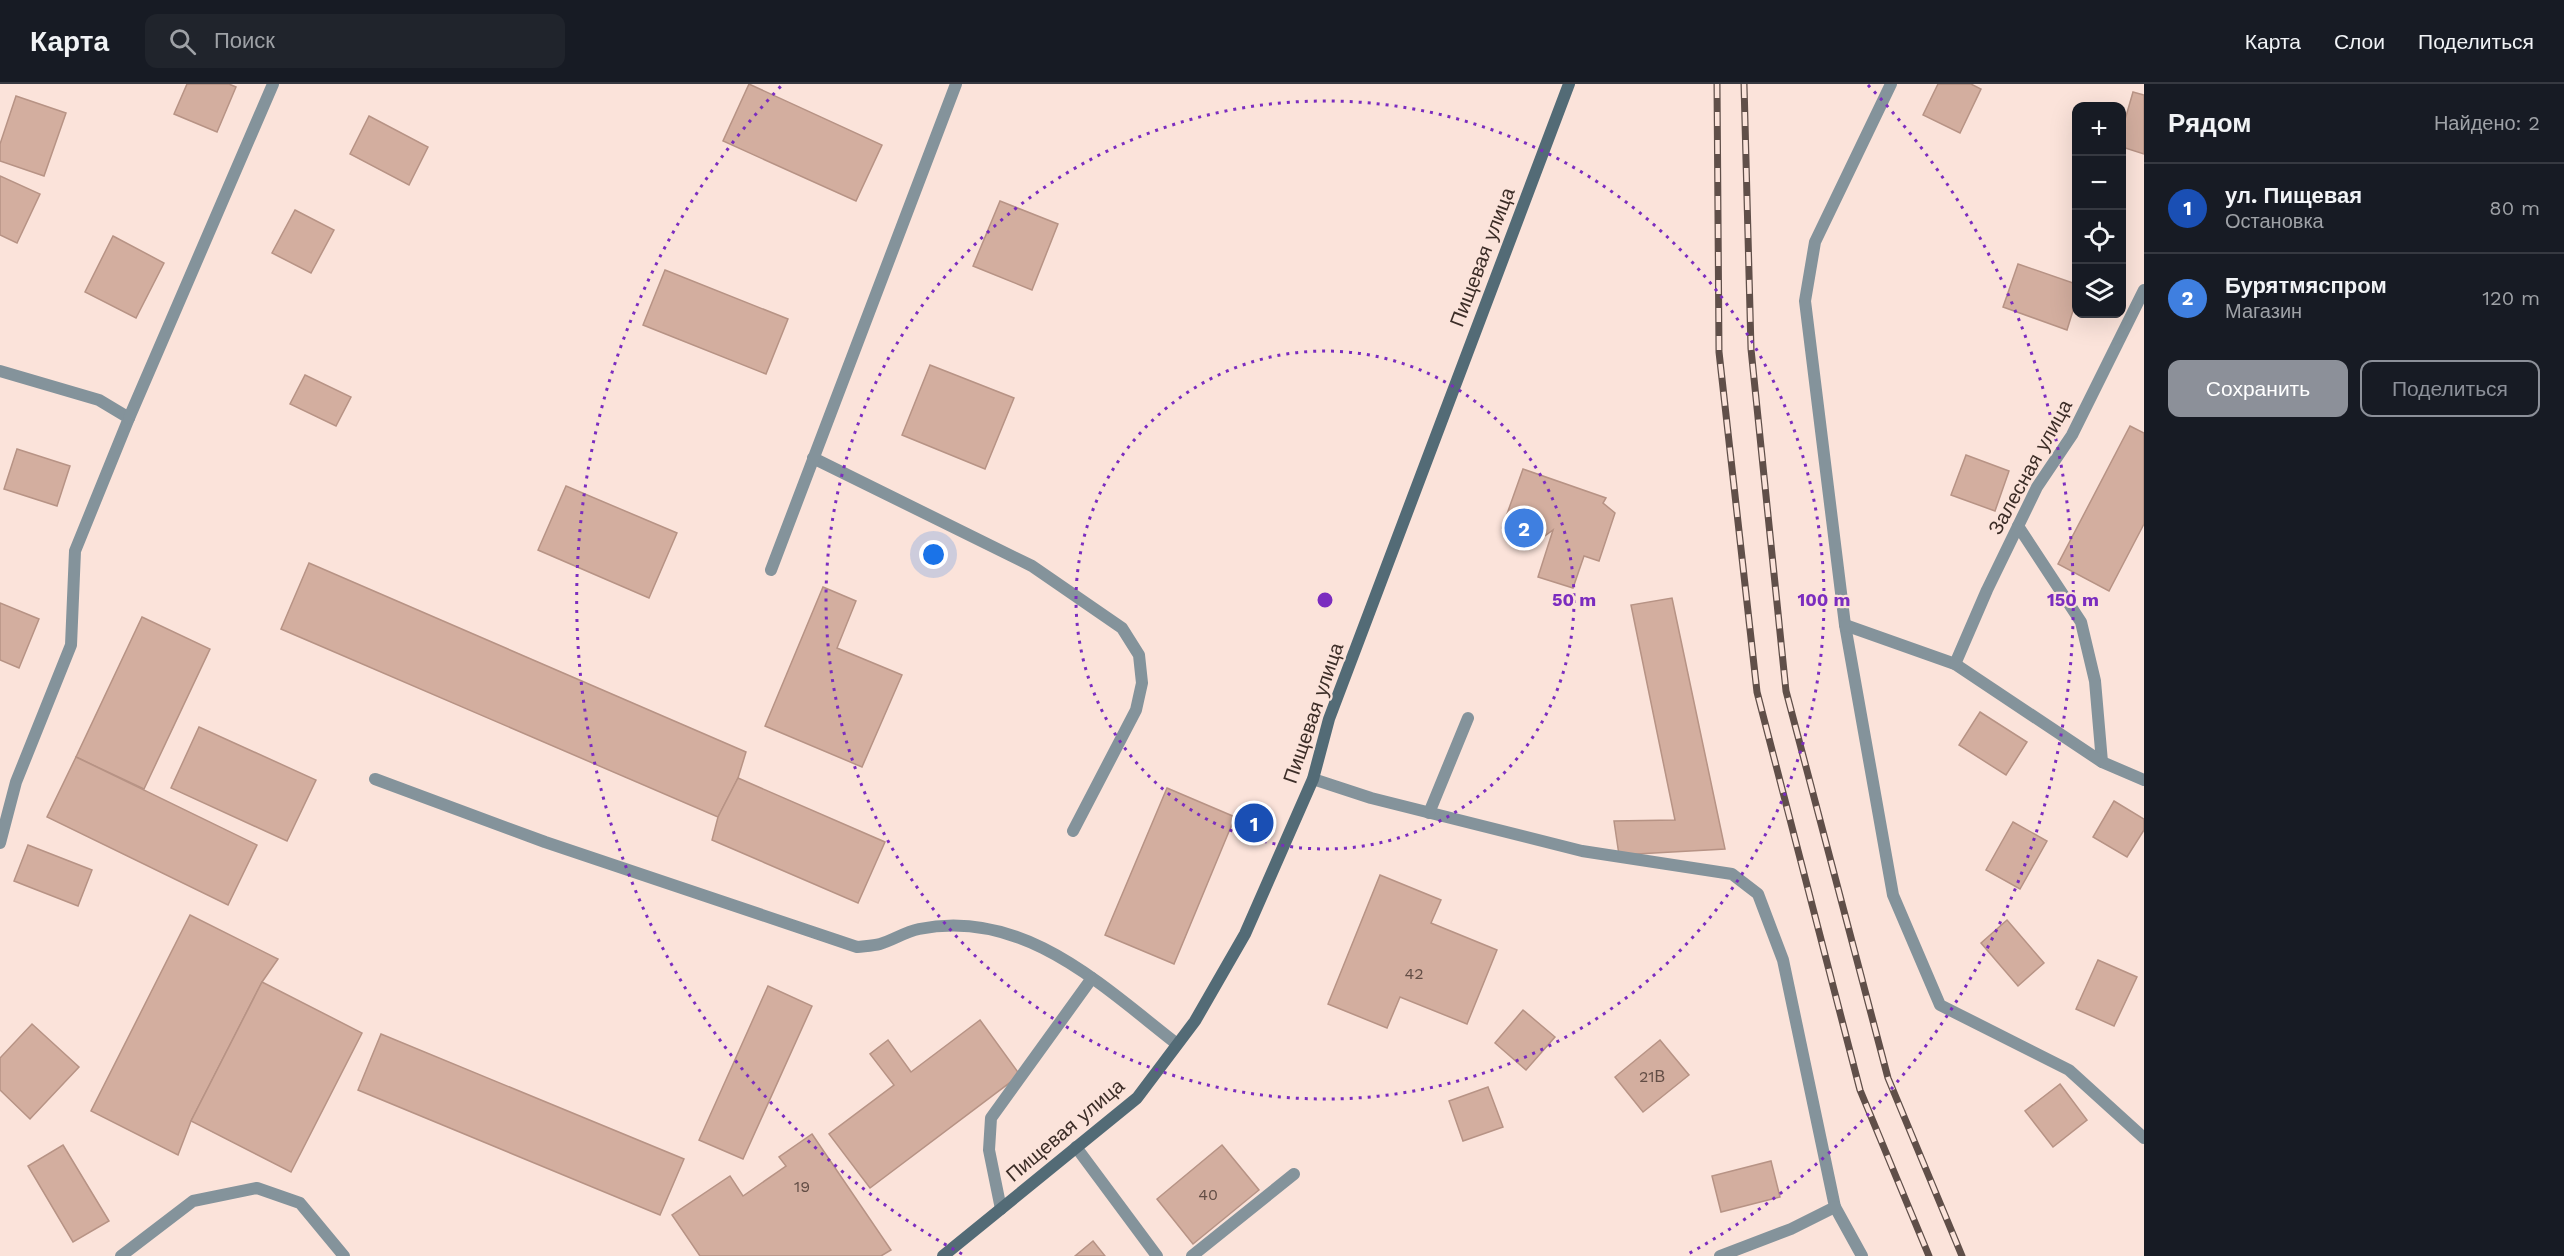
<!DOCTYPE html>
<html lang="ru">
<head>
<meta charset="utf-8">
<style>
  body { margin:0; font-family:"Work Sans",sans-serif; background:#20242c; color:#f1f3f6 }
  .controls { position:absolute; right:18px; top:18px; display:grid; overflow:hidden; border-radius:12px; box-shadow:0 6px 24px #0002 }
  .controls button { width:54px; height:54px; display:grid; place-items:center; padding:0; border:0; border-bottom:2px solid #363941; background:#171b24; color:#f1f3f6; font:30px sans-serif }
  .you { position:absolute; left:934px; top:471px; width:21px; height:21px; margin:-15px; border:4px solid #fff; border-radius:50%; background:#1a73e8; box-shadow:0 0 0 9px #1a73e833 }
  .badge { display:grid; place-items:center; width:39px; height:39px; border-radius:50%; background:#8c9099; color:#fff; font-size:20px; font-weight:700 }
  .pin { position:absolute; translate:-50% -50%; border:3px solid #fff; box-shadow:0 2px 6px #0006 }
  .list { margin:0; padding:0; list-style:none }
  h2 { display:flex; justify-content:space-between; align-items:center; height:78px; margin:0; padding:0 24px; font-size:26px }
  h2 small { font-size:20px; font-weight:400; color:#9ea1a6 }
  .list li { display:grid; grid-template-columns:39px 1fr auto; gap:18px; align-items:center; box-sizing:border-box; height:90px; padding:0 24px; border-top:2px solid #363941 }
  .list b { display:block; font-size:22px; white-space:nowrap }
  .list p { margin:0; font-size:20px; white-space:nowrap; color:#9ea1a6 }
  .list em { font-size:20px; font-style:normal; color:#9ea1a6 }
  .actions { display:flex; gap:12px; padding:18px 24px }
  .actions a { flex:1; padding:14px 0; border:2px solid #8c9099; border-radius:12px; text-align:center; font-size:21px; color:#8c9099 }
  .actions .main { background:#8c9099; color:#fff }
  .icon { flex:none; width:33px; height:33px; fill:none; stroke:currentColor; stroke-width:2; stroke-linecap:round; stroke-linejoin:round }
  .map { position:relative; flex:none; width:2144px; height:1172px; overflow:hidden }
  header { display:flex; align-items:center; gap:36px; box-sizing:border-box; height:84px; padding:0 30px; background:#171b24; border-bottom:2px solid #363941 }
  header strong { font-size:28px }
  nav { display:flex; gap:33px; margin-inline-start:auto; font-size:21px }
  .search { width:420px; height:54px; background:#20242c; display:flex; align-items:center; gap:15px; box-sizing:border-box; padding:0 21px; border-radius:12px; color:#9ea1a6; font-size:22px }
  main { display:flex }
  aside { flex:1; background:#171b24 }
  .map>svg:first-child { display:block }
</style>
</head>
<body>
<header>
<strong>Карта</strong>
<div class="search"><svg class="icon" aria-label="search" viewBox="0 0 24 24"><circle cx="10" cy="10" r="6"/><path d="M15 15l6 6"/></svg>Поиск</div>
<nav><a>Карта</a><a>Слои</a><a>Поделиться</a></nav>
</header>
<main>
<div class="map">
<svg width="2144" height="1172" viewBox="0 0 2144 1172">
  <rect width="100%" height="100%" fill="#fbe3da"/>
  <g fill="#d3ae9f" stroke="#b79385" stroke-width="1.5">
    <path d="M187,0h42l7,3 -19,45 -43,-18z"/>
    <path d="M749,0l133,61 -26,56 -133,-60z"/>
    <path d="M1938,0h33l10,5 -21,44 -37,-18z"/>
    <path d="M2133,8l11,3v59l-22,-7v-17z"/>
    <path d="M16,12l50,17 -22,63 -44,-15v-17z"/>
    <path d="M369,32l59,31 -19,38 -59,-31z"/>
    <path d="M0,92l40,18 -23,49 -17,-8z"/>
    <path d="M1000,117l58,23 -26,66 -59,-24z"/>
    <path d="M295,126l39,20 -23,43 -39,-20z"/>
    <path d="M113,152l51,27 -28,55 -51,-26z"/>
    <path d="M2018,180l58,20v17l-9,29 -64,-23z"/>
    <path d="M665,186l123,49 -22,55 -123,-49z"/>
    <path d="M930,281l84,33 -29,71 -83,-34z"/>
    <path d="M305,291l46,22 -15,29 -46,-22z"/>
    <path d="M2130,342l14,7v91l-35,67 -51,-27z"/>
    <path d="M17,365l53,17 -13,40 -53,-17z"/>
    <path d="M1966,371l43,16 -14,40 -44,-16z"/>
    <path d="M1523,385l83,29 -3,5 12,10 -16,48 -15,-5 -11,32 -35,-11 15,-47 -15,11 -36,-13z"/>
    <path d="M566,402l111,47 -28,65 -111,-48z"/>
    <path d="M309,479l437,189 -8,26 -20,39 -437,-188z"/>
    <path d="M823,503l33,14 -19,47 65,27 -40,92 -97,-41z"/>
    <path d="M1672,514l53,251 -106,6 -5,-34 61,-1 -44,-215z"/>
    <path d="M0,519l39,16 -20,49 -19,-8z"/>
    <path d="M142,533l68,32 -66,140 -68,-32z"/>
    <path d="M1980,628l47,30 -21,33 -47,-30z"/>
    <path d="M199,643l117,53 -29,61 -116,-53z"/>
    <path d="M76,673l181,88 -29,60 -181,-88z"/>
    <path d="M738,694l147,64 -27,61 -146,-63 6,-23z"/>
    <path d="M1167,704l68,29 -61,147 -69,-29z"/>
    <path d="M2114,717l30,18v11l-17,27 -34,-20z"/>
    <path d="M2013,738l34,19 -27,48 -34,-19z"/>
    <path d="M28,761l64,25 -14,36 -64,-25z"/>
    <path d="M1380,791l61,25 -10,23 66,27 -30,74 -67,-27 -13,31 -59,-24z"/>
    <path d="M190,831l88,44 -16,23 -71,139 -13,34 -87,-44z"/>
    <path d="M2007,836l37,43 -26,23 -37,-43z"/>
    <path d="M2098,876l39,17 -23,49 -38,-17z"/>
    <path d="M262,898l100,51 -71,139 -100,-51z"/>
    <path d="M768,902l44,20 -69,153 -44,-19z"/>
    <path d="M1523,926l32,27 -29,33 -31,-27z"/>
    <path d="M980,936l40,55 -150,113 -41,-54 65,-49 -24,-31 18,-14 23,32z"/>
    <path d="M32,940l47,43 -49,52 -30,-29v-32z"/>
    <path d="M381,950l303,125 -24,56 -302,-125z"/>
    <path d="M1660,956l29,35 -46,37 -28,-35z"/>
    <path d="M2060,1000l27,36 -34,27 -28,-36z"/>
    <path d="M1488,1003l15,40 -40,14 -14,-40z"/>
    <path d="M812,1050l79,116 -10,6h-181l-28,-41 58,-39 13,20 43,-30 -7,-9z"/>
    <path d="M63,1061l46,76 -36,21 -45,-76z"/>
    <path d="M1222,1061l37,45 -66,54 -36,-45z"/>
    <path d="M1771,1077l9,36 -59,15 -9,-36z"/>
    <path d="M1093,1157l12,15h-30z"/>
  </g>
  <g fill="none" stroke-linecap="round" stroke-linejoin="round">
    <g stroke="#84939b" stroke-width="12">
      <path d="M375,695l170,63 312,105c8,-1 16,-1 23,-3 13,-4 25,-12 39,-15 104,-21 182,56 258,115"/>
      <path d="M1313,695l58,19 211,53 150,23 26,20 25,66 52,247 -44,22 -71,27"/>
      <path d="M1429,729l39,-95"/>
      <path d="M1076,1063l81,109"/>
      <path d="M1835,1123l27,49"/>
      <path d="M1001,1125l-12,-59 2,-32 101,-140"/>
      <path d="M1192,1172l102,-82"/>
    </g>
    <g stroke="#84939b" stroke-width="12">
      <path d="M1891,0l-76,158 -10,59 40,324 48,270 47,110 129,65 75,68"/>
      <path d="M0,287l99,29 30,18 -54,133 -4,94 -55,137 -16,61"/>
      <path d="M129,334l144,-334"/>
      <path d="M813,374l219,108 90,62 17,27 3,28 -6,27 -63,121"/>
      <path d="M2018,442l63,96 14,59 7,81"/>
      <path d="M771,486l185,-486"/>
      <path d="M1845,541l110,39 147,98 42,18"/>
      <path d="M1955,580l32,-74 50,-103 35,-52 72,-145"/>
      <path d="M121,1172l72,-55 64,-13 43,15 44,53"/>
    </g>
    <path stroke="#536b76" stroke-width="12" d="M943,1172l194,-158 58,-77 50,-87 68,-155 16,-60 240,-635"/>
    <g stroke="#604f49" stroke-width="7">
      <g id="rail">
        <path d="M1717,0l2,268 38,340 103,398 69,166"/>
        <path d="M1744,0l7,265 35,342 102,387 74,178"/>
      </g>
    </g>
    <use href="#rail" stroke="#fbe3da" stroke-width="4.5" stroke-dasharray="14" stroke-linecap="butt"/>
  </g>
  <g fill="none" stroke="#7b2cbf" stroke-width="3" stroke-dasharray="3 6">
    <circle cx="1325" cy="516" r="249"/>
    <circle cx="1325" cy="516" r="499"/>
    <path d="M962 1170A748 748 0 0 1 782 1M1868 1A748 748 0 0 1 1688 1170"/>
  </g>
  <g text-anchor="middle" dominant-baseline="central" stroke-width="4.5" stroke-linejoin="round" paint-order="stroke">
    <g font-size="16" fill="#624d45">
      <text x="1414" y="889">42</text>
      <text x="1652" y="992">21В</text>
      <text x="802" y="1102">19</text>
      <text x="1208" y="1110">40</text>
    </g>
    <g font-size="20" fill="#3c2d27" stroke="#fbe3da">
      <text transform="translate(1482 173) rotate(-69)">Пищевая улица</text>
      <text transform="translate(2030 383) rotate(-61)">Залесная улица</text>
      <text transform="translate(1313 629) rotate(-71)">Пищевая улица</text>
      <text transform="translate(1065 1046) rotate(-40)">Пищевая улица</text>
    </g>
  </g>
  <circle cx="1325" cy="516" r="9" fill="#7b2cbf" stroke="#fbe3da" stroke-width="3"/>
  <g font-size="18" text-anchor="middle" font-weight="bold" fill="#7b2cbf" stroke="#fbe3da" stroke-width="4.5" stroke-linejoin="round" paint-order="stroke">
    <text x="1574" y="522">50 m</text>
    <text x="1824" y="522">100 m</text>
    <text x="2073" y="522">150 m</text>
  </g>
</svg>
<div class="controls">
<button>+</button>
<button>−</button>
<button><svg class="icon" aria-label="locate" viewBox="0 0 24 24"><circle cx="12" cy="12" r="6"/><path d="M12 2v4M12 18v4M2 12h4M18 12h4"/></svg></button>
<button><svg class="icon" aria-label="layers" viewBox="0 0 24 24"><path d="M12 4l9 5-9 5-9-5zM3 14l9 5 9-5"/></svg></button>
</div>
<div class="you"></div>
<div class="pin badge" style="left:1254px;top:739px;background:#1a4fb4">1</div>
<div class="pin badge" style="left:1524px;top:444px;background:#3f7fe0">2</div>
</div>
<aside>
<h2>Рядом<small>Найдено: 2</small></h2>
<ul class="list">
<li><span class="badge" style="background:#1a4fb4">1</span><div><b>ул. Пищевая</b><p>Остановка</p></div><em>80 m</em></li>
<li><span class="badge" style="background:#3f7fe0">2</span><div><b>Бурятмяспром</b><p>Магазин</p></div><em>120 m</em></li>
</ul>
<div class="actions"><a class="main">Сохранить</a><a>Поделиться</a></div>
</aside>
</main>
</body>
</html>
